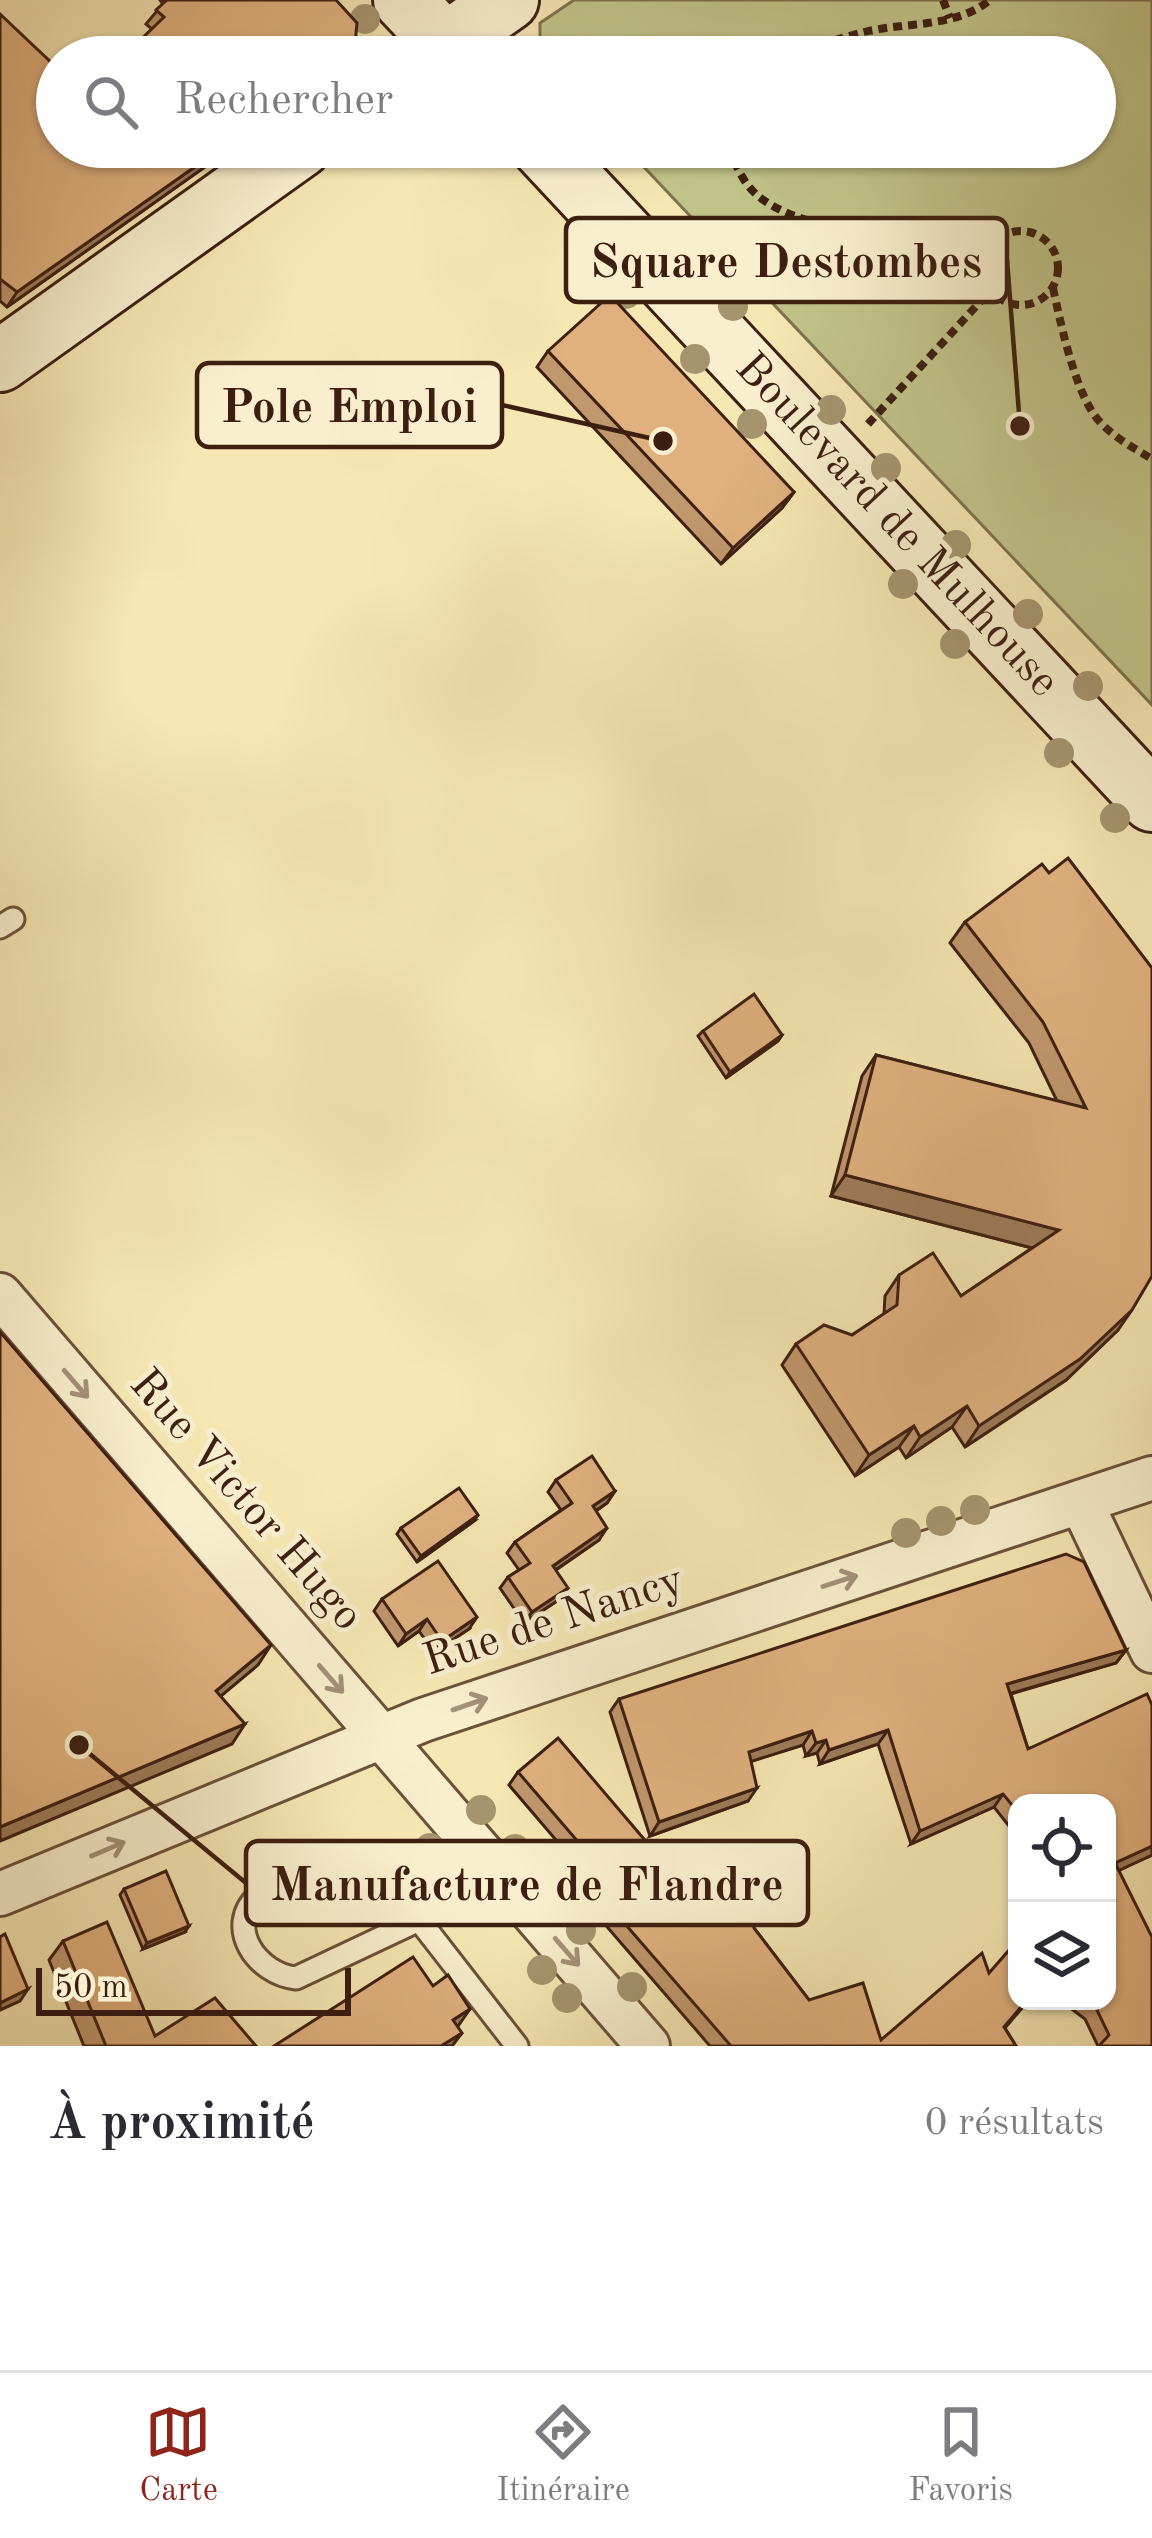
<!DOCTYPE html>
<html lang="fr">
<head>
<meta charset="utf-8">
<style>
  body { margin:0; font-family:"Old Standard TT",serif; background:#f2f2f3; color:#2b2b33 }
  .controls { position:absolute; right:36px; bottom:36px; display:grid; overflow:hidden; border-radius:24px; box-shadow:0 3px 9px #0004 }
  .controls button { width:108px; height:108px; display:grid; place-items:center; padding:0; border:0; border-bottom:3px solid #e1e1e2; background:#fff; color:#2b2b33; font:60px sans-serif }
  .scale { position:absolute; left:36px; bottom:30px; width:315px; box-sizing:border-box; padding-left:12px; border:6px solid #3d1f11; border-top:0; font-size:33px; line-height:42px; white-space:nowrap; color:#3d1f11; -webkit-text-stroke:9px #f9efce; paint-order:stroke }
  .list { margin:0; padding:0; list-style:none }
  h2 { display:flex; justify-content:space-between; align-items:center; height:156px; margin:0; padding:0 48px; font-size:51px }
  h2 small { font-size:39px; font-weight:400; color:#7c7c81 }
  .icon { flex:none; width:66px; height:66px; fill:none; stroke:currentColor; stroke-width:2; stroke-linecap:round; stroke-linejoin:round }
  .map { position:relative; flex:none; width:1152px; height:2046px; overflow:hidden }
  .search { position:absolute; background:#fff; box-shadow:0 3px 9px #0004; left:36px; right:36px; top:36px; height:132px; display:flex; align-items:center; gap:30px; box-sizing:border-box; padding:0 42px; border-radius:66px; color:#7c7c81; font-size:45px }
  .sheet { height:324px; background:#fff }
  nav { display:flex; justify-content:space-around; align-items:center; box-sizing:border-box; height:168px; border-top:3px solid #e1e1e2; background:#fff; font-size:33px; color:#7c7c81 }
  nav a { display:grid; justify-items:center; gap:6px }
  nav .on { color:#8f2418 }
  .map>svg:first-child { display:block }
</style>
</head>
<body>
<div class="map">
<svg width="1152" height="2046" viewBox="0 0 1152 2046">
  <rect width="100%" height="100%" fill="#f6e7b3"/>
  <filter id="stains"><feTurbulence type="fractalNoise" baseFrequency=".00167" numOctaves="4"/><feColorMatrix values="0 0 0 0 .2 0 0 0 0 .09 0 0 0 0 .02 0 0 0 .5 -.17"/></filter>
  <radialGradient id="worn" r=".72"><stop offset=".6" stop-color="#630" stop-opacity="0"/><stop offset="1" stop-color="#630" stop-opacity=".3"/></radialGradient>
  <path fill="#c1c489" stroke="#7f724d" stroke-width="3" d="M574,0h578v705l-527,-558h470v-90h-555v-34z"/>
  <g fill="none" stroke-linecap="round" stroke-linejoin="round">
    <g stroke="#6b513a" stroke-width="27">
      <g id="lane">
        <path d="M0,927l13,-8"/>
        <path d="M419,1920l-123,58c-39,-4 -72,-51 -38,-82l85,-37 43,11 33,50 98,126"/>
      </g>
    </g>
    <g stroke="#6b513a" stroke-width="48">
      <g id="street">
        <path d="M0,1295l648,751"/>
        <path d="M1081,1502l71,149"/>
        <path d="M0,1894l423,-174 729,-242"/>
      </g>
    </g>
    <g stroke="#3d1f11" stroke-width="66">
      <g id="secondary">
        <path d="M404,0l54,57"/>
        <path d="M427,57l81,-57"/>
        <path d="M542,147l610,654"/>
        <path d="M0,361l300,-214"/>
      </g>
    </g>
    <g stroke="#3d1f11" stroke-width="8" stroke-dasharray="9 6" stroke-linecap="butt">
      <path d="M943,0l7,18"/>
      <path d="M793,57c21,-11 48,-19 71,-25 41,-10 92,-4 126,-32"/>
      <path d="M729,147c6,17 14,36 28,48 47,41 174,45 235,48"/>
      <circle cx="1021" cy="268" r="37"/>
      <path d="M1053,288c8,37 20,94 40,125 13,20 39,34 59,46"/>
      <path d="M868,424l123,-134"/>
    </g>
    <use href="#lane" stroke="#f9efce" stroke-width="21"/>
    <use href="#street" stroke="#f9efce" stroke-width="42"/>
    <use href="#secondary" stroke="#f9efce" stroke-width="60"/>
  </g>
  <g fill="#a6946e">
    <circle cx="365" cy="19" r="15"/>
    <circle cx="626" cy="294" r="15"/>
    <circle cx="733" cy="306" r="15"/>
    <circle cx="695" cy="359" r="15"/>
    <circle cx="831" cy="410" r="15"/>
    <circle cx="752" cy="424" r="15"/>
    <circle cx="886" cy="468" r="15"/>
    <circle cx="956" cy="545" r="15"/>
    <circle cx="903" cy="584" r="15"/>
    <circle cx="1028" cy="614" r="15"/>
    <circle cx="955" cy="644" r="15"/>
    <circle cx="1088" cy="686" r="15"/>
    <circle cx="1059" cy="753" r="15"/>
    <circle cx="1115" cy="818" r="15"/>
    <circle cx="975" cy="1510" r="15"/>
    <circle cx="941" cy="1521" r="15"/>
    <circle cx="906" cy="1533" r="15"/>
    <circle cx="481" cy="1810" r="15"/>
    <circle cx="430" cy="1848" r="15"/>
    <circle cx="515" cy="1849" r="15"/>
    <circle cx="581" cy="1930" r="15"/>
    <circle cx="542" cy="1970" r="15"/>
    <circle cx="632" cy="1987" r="15"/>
    <circle cx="567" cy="1998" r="15"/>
  </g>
  <g fill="#c1986d" stroke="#3d1f11" stroke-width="3">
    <path d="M160,0h176l17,57h-230l29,-28 -6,-5 17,-20z"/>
    <path d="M0,14l57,133h176l-226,160 -7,-6z"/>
    <path d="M548,351l246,141 -12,16 -61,56 -184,-197z"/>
    <path d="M1049,873l69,457 -52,50 -101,67 -13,-20 -46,31 -7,-11 -44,29 -73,-111 14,-21 56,-9 32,-21 1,-18 14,-21 62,21 71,-48 -201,-52 31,-120 14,-21 181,46 -28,-58 -79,-100 15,-21z"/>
    <path d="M703,1031l79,4 -4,6 -52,37 -28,-42z"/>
    <path d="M556,1480l59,11 -8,12 -11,8 3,29 -43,30 4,29 -36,24 -24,-35 8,-11 11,-7 -12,-17 8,-11 46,-32 -13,-18z"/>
    <path d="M474,1521l-57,41 -20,-28 4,-6z"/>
    <path d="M382,1599l87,30 -35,23 -15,-21 -21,15 -24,-35z"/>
    <path d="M1126,1650l-10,13 -105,31 17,55 124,-44v150l-34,15 34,176h-54l-13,-27 -24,-18h46v-198h-90v33l-23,-29 -83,37 -33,-100 -58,20 -3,-11 -11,3 -3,-11 -52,16 -3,40 -98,35 -40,-124 9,-13z"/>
    <path d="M518,1772l141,85 8,-12 54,59 33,24 55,72 72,40 108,-67 28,28h11l-23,27 11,18h-306l-153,-177 11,-15 -59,-69z"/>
    <path d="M124,1889l61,43 -42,17 -23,-54z"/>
    <path d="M63,1941l92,95 101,10h-172l-35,-86z"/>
  </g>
  <g fill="#9d7c59" stroke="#3d1f11" stroke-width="3">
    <path d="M223,147h10l-226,160 10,-15z"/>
    <path d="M794,492l-12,16 -61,56 12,-16z"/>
    <path d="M782,1035l-4,6 -52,37 4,-6z"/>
    <path d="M845,1175l214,55 -15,21 -213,-55z"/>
    <path d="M1132,1310l-14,20 -52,50 -101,67 14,-21z"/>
    <path d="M967,1406l-15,21 -46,31 14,-21z"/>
    <path d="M914,1426l-15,21 -44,29 14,-21z"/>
    <path d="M615,1491l-8,12 -22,15 8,-12z"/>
    <path d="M478,1515l-4,6 -57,41 4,-6z"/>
    <path d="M607,1528l-8,12 -54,37 8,-11z"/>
    <path d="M568,1588l-8,11 -36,24 8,-11z"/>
    <path d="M477,1617l-8,12 -35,23 8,-11z"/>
    <path d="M427,1619l-8,12 -21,15 8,-12z"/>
    <path d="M271,1645l-13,20 -55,46 13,-20z"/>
    <path d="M1126,1650l-10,13 -118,34 9,-13z"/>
    <path d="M245,1724l-13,20 -232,97v-14z"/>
    <path d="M888,1730l-10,14 -58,20 9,-14z"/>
    <path d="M812,1731l-9,14 -63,20 9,-13z"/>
    <path d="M826,1740l-9,13 -11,3 10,-13z"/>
    <path d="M757,1788l-9,13 -98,35 9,-14z"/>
    <path d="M1003,1794l-9,13 -83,37 9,-13z"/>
    <path d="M1152,1846v9l-45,21 8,-13z"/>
    <path d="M189,1926l-4,6 -42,17 4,-6z"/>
    <path d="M28,1989l-8,12 -20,9v-7z"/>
    <path d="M470,2009l-14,20 -3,-9z"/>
    <path d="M462,2033l-10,13h-11z"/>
  </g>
  <g fill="#e0b17f" stroke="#3d1f11" stroke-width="3">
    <path d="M167,0h169l21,23 -3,32 -3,2h-226l-1,-1 40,-39 -8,-7z"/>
    <path d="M0,14l57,54v79h166l-206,145 -17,-13z"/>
    <path d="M610,295l184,197 -61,56 -185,-197z"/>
    <path d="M1068,858l84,110v308l-20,34 -52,49 -101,67 -12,-20 -47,31 -6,-11 -45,29 -73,-111 28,-19 28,10 45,-30 2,-30 34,-22 28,43 98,-66 -214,-55 31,-120 210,53 -43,-86 -78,-100 77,-58 7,9z"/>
    <path d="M754,994l28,41 -52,37 -27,-41z"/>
    <path d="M0,1332l271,313 -55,46 29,33 -245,103z"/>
    <path d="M592,1456l23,35 -22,15 14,22 -54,38 15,22 -36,24 -24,-35 22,-14 -15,-21 57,-39 -16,-23z"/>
    <path d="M459,1488l19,27 -57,41 -20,-28z"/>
    <path d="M1066,1554l18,8 42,88 -119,34 21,65 119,-55 5,11v141l-37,17 37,74v109h-53l10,-11 -14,-29 -7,-5h19v-198h-90v8l-14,-17 -83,37 -32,-101 -59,20 -3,-10 -10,3 -4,-12 -63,21 8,36 -98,34 -40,-123z"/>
    <path d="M438,1561l39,56 -35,24 -15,-22 -21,15 -24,-35z"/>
    <path d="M558,1738l120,141 -11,-34 54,59 20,-16 13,40 55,72 54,-17 18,57 101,-87 7,20 28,-32v60h9l-22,26 12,19h-285l-165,-190 14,-12 -62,-72z"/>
    <path d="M166,1871l23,55 -42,17 -23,-54z"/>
    <path d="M107,1922l48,114 60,-38 41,48h-150l-43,-105z"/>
    <path d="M5,1934l23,55 -28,14v-66z"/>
    <path d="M413,1957l20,29 15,-11 22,34 -17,11 9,13 -21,13h-167z"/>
  </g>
  <defs><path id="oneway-shaft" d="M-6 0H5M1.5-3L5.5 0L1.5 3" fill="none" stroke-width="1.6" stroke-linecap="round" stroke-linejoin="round" transform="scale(3)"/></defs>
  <g stroke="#a49179">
    <use href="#oneway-shaft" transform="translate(76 1384) rotate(49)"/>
    <use href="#oneway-shaft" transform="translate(840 1581) rotate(-18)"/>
    <use href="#oneway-shaft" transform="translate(331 1679) rotate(49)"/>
    <use href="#oneway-shaft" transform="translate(470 1704) rotate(-19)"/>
    <use href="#oneway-shaft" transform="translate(108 1849) rotate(-23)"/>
    <use href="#oneway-shaft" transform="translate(567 1952) rotate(49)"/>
  </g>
  <g text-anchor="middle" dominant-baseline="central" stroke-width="10" stroke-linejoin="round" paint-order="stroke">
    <g font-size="45" fill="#3d1f11" stroke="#f9efce">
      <text transform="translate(896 526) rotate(47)">Boulevard de Mulhouse</text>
      <text transform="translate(245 1501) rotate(49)">Rue Victor Hugo</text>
      <text transform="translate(554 1622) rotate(-18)">Rue de Nancy</text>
    </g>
  </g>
  <path fill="none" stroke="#3d1f11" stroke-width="4.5" d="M1020 426L1007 260M663 441L502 405M79 1745L246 1883"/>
  <g fill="#3d1f11" stroke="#f9efce" stroke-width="4.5">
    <circle cx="1020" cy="426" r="12"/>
    <circle cx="663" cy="441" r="12"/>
    <circle cx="79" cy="1745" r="12"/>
  </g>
  <g fill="#f9efce" stroke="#3d1f11" stroke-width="4.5">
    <rect x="566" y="218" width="441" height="84" rx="12"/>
    <rect x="197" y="363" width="305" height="84" rx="12"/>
    <rect x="246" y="1841" width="562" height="84" rx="12"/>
  </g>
  <g font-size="48" text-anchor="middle" font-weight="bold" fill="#3d1f11">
    <text x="786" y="277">Square Destombes</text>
    <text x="349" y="422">Pole Emploi</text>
    <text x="527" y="1900">Manufacture de Flandre</text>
  </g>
  <rect width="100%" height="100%" filter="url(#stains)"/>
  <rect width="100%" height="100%" fill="url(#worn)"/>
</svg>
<div class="controls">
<button><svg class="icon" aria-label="locate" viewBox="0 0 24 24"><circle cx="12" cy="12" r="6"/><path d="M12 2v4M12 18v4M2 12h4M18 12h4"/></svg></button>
<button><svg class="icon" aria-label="layers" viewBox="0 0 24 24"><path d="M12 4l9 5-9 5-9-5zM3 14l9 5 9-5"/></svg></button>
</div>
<div class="scale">50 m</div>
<div class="search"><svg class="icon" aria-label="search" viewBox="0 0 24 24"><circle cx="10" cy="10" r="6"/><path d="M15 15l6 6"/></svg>Rechercher</div>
</div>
<section class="sheet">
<h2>À proximité<small>0 résultats</small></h2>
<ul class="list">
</ul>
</section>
<nav>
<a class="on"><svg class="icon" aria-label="map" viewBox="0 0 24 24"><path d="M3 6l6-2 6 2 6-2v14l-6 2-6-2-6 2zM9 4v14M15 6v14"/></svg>Carte</a>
<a><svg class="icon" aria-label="directions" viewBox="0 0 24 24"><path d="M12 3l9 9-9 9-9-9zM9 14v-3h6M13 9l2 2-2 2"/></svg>Itinéraire</a>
<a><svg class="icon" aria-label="saved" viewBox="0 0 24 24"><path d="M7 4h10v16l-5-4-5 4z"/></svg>Favoris</a>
</nav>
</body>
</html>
